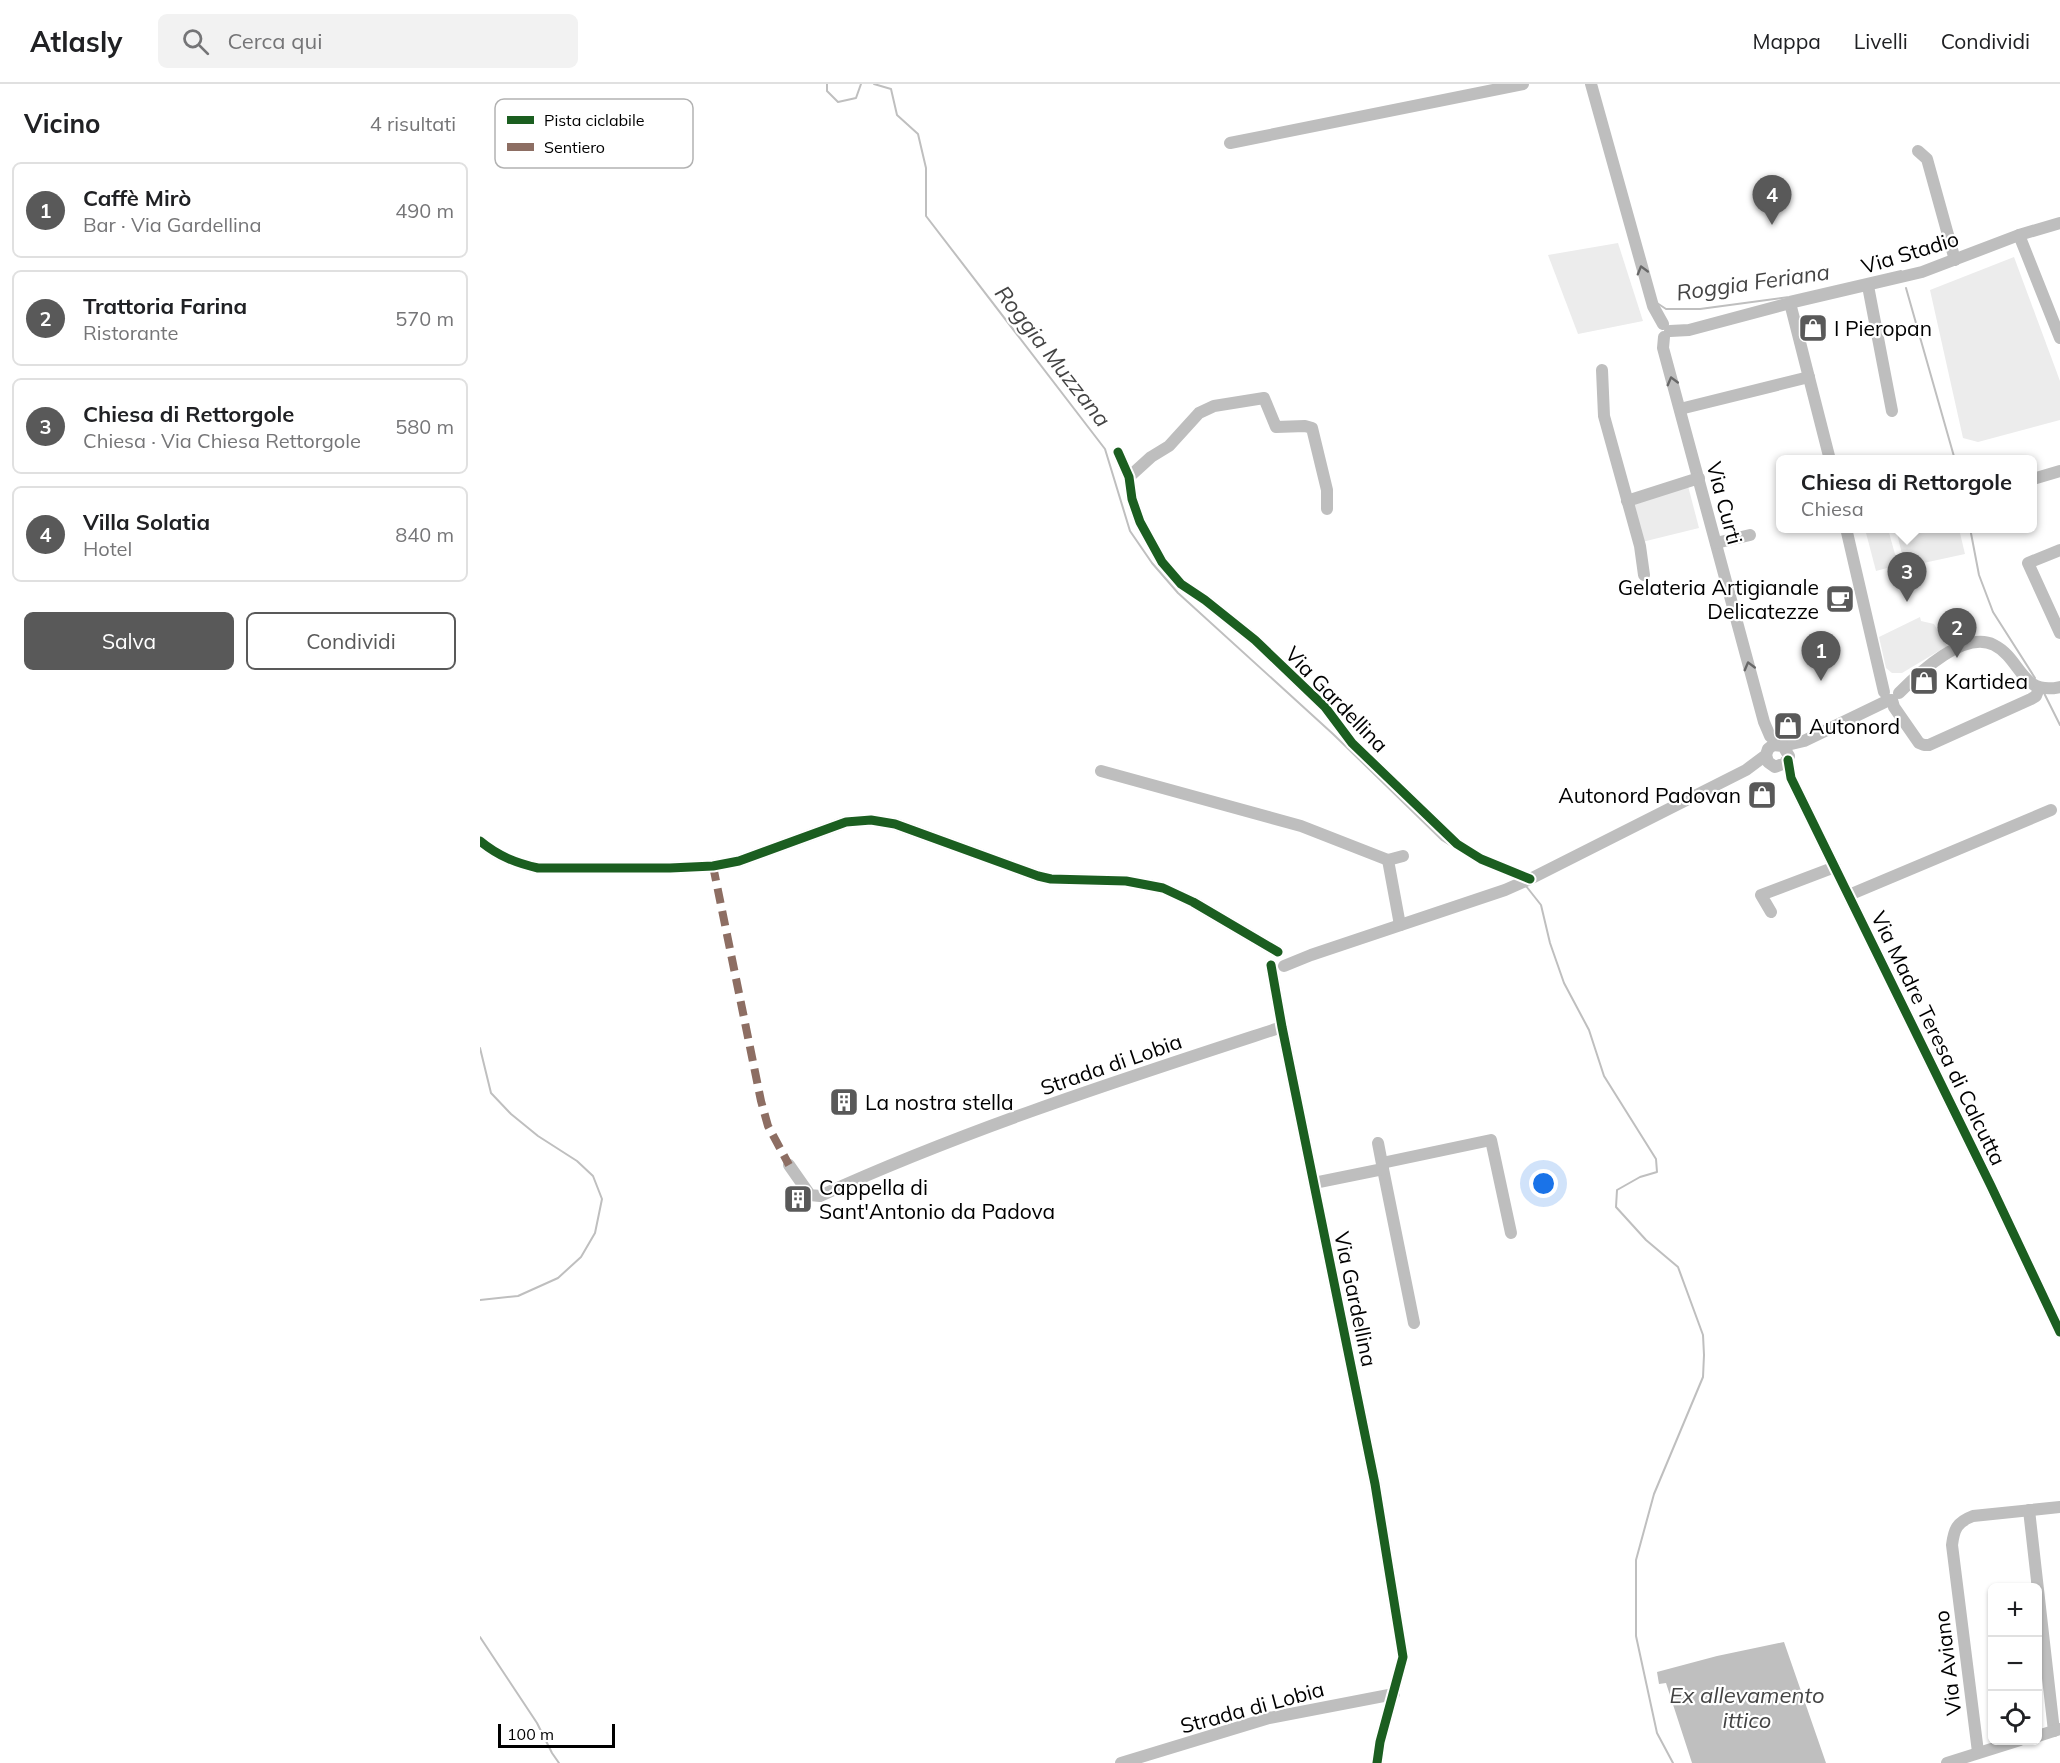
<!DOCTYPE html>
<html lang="it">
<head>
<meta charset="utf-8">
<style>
  body { margin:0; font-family:Mulish,sans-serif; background:#f2f2f2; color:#202124 }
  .controls { position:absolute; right:18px; bottom:18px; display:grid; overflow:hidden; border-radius:9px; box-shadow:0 2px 4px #0004 }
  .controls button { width:54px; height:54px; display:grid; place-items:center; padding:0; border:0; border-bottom:2px solid #e0e0e0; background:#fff; color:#202124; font:30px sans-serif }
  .scale { position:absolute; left:18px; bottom:15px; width:117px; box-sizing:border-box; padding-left:6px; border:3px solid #000; border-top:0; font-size:16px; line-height:21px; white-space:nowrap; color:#000; -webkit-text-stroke:4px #fff; paint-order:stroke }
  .you { position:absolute; left:1064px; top:1100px; width:21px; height:21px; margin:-15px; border:4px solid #fff; border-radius:50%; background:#1a73e8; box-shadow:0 0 0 9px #1a73e833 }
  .badge { display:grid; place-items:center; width:39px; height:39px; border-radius:50%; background:#595959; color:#fff; font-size:20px; font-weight:700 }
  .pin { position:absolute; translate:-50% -50px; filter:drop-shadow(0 2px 3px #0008) }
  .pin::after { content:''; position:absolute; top:32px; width:21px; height:18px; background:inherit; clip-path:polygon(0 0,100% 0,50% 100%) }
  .popup { position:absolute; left:1296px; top:371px; width:261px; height:78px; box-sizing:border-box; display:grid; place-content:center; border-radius:9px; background:#fff; filter:drop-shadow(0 2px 4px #0005); font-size:20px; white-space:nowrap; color:#757577 }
  .popup b { font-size:22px; color:#202124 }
  .popup::after { content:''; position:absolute; left:50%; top:100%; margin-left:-12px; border:12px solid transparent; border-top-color:#fff }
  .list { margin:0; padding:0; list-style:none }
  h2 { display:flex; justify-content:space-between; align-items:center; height:78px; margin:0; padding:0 24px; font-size:26px }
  h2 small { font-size:20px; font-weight:400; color:#757577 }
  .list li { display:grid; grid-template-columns:39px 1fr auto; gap:18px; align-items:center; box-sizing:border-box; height:96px; margin:0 12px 12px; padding:0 12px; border:2px solid #e0e0e0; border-radius:9px }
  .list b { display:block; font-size:22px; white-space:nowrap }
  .list p { margin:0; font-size:20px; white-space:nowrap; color:#757577 }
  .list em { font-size:20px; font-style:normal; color:#757577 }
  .actions { display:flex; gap:12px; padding:18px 24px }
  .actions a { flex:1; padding:14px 0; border:2px solid #595959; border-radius:9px; text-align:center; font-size:21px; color:#595959 }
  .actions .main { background:#595959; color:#fff }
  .icon { flex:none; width:33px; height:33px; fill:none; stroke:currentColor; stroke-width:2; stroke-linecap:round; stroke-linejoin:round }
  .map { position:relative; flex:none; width:1580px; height:1679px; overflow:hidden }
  header { display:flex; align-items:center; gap:36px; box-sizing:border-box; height:84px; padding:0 30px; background:#fff; border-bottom:2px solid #e0e0e0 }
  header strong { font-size:28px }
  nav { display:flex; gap:33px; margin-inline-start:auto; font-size:21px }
  .search { width:420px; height:54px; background:#f2f2f2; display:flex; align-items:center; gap:15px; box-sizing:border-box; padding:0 21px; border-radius:9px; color:#757577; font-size:22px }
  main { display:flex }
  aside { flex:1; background:#fff }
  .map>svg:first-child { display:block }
</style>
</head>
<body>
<header>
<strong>Atlasly</strong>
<div class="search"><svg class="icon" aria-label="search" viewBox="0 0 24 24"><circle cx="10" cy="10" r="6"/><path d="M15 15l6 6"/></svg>Cerca qui</div>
<nav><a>Mappa</a><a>Livelli</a><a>Condividi</a></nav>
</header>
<main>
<aside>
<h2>Vicino<small>4 risultati</small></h2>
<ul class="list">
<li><span class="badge">1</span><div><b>Caffè Mirò</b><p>Bar · Via Gardellina</p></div><em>490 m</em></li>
<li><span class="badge">2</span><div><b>Trattoria Farina</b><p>Ristorante</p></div><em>570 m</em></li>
<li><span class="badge">3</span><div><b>Chiesa di Rettorgole</b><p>Chiesa · Via Chiesa Rettorgole</p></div><em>580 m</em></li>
<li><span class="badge">4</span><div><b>Villa Solatia</b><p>Hotel</p></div><em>840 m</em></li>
</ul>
<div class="actions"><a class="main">Salva</a><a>Condividi</a></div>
</aside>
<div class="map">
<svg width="1580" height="1679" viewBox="0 0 1580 1679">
  <rect width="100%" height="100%" fill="#fff"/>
  <g fill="#ececec">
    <path d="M1138,159l25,78 -65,13 -30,-79z"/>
    <path d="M1534,173l46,124v39l-82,22 -15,-4 -33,-148z"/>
    <path d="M1208,402l11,42 -61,15 -9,-41z"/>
    <path d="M1385,445h23l10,36 -22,6z"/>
    <path d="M1416,445h63l6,25 -60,13z"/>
    <path d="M1440,533l1,4 13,3 13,22 -45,27h-10l-6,-5 -7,-31z"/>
  </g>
  <path fill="#bfbfbf" d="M1304,1558l42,121h-134l-26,-80 -7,1 -2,-12 60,-16z"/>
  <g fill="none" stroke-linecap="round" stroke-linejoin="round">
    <g stroke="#bfbfbf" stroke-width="2">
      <path d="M347,0v7l11,11 18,-4 5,-14"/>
      <path d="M394,0l17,5 6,26 21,19 8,34v48l179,233 25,82 22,32 26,30 155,141 109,106 8,5"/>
      <path d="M1426,204l49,172"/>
      <path d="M1177,219l9,6h34l89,-12 112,-26"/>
      <path d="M1490,444l9,47 14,37 42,66"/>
      <path d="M1564,609l16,32"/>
      <path d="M1046,802l15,19 9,38 14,40 25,47 15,46 52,83 1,13 -17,5 -23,13 -1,17 30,33 32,27 25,68 1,20 -1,22 -49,117 -18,66v76l21,97 16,30"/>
      <path d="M0,964l11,45 20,21 27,22 39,25 16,15 9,23 -7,34 -14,24 -23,21 -40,18 -38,4"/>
      <path d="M0,1553l57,86 15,30 7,10"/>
    </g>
    <g stroke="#bebebe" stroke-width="12">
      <path d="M1111,0l62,222 10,18"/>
      <path d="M750,59l293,-59"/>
      <path d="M1438,67l9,8 28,101"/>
      <path d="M1539,151l41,103"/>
      <path d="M1388,202l24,125"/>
      <path d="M1310,219l40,157"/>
      <path d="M1190,247l19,-1 101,-27 132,-31 97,-37 41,-12"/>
      <path d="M1184,253l-1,11 101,374 6,14 9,8"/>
      <path d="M1122,286l2,46 36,130 4,29"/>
      <path d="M1200,325l129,-32"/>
      <path d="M638,368l11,25 3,22 8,23 22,40 19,22 24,16 50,40 70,67 27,36 105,101 24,15 49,20"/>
      <path d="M649,393l22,-20 18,-11 30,-33 15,-7 50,-8 12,29 29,-1 7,2 15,62v19"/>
      <path d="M1553,395l27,-8"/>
      <path d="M1147,417l72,-23"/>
      <path d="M1366,444l38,164"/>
      <path d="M1236,459l34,-8"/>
      <path d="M1580,466l-32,13 32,70"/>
      <path d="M1419,609c20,-20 65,-63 95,-48 28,14 26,51 66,42"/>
      <path d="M1412,616l2,7 25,36 5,2h5l102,-46 5,-3 3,-8"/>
      <path d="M1303,662l21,-5 85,-41"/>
      <path d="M1308,676l3,18 200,408 69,146"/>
      <path d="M621,687l200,55 87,34"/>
      <path d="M0,757c18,15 36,22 58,27h132l43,-2 26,-5 107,-39 25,-2 24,4 143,52 13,3 75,2 37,7 30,14 85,50"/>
      <path d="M1369,811l202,-85"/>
      <path d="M1291,828l-10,-17 74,-28"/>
      <path d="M920,841l-12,-65 15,-4"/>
      <path d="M791,881l11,62 93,457 28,173 -23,85 -3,21"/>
      <path d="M804,882l27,-11 194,-65 25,-11 216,-109 20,-15 2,-6 5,-4 10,1 6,10 -4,7 -10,4 -7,-5 -2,-7"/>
      <path d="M902,1079l109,-23 20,93"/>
      <path d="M309,1081l21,30 10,1c149,-68 306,-118 462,-169"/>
      <path d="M903,1085l31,154"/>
      <path d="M834,1099l69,-14 -5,-26"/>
      <path d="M1549,1426l25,221"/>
      <path d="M1558,1652l22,-7"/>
      <path d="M1498,1668l-26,-207c2,-16 5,-23 21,-29l87,-9"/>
      <path d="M641,1679l148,-45 125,-24"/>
      <path d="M1467,1679l73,-23"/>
    </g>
    <path stroke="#8d6e63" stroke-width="8" stroke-dasharray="15 8" stroke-linecap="butt" d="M233,782l48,235 7,25 21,39"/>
    <g stroke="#fff" stroke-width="13">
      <g id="cycleway">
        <path d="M638,368l11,25 3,22 8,23 22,40 19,22 24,16 50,40 70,67 27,36 105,101 24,15 49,20"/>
        <path d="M1308,676l3,18 200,408 69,146"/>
        <path d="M0,757c18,15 36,22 58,27h132l43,-2 26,-5 107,-39 25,-2 24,4 143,52 13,3 75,2 37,7 30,14 85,50"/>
        <path d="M791,881l11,62 93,457 28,173 -23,85 -3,21"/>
      </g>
    </g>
    <use href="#cycleway" stroke="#1b5e20" stroke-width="9"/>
  </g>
  <defs><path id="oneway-chevron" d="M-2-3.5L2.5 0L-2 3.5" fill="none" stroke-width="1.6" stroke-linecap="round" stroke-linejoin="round" transform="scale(1.5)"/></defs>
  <g stroke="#686868">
    <use href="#oneway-chevron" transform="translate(1162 186) rotate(-106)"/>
    <use href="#oneway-chevron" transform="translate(1192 297) rotate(-105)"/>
    <use href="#oneway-chevron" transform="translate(1269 582) rotate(-105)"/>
  </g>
  <defs>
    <g id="shop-square" transform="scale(1.5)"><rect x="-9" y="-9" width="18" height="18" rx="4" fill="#595959" stroke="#fff"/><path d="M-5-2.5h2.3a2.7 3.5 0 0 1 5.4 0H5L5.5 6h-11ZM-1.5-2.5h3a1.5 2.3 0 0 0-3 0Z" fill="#fff"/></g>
    <g id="cafe-square" transform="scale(1.5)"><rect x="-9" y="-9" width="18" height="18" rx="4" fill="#595959" stroke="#fff"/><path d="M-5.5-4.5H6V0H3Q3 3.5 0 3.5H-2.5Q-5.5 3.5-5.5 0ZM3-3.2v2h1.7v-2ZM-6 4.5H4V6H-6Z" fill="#fff"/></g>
    <g id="building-square" transform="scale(1.5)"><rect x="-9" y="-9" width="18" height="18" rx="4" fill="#595959" stroke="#fff"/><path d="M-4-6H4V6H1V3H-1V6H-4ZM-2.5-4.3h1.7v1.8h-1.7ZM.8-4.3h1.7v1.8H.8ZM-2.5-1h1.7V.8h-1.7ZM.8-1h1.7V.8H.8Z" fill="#fff"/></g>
  </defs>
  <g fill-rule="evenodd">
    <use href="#shop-square" x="1333" y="244"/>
    <use href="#cafe-square" x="1360" y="515"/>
    <use href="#shop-square" x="1444" y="597"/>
    <use href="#shop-square" x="1308" y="642"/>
    <use href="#shop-square" x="1282" y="711"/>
    <use href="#building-square" x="364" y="1018"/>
    <use href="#building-square" x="318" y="1115"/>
  </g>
  <g text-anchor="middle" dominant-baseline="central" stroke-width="4.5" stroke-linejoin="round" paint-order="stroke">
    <g font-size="21" fill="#000" stroke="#fff">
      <text transform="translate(1430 168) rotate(-17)">Via Stadio</text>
      <text transform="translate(1245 419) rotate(75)">Via Curti</text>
      <text transform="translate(857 615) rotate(46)">Via Gardellina</text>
      <text transform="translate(1459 954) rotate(64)">Via Madre Teresa di Calcutta</text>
      <text transform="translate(631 980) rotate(-19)">Strada di Lobia</text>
      <text transform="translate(876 1215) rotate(78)">Via Gardellina</text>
      <text transform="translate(1467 1579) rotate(-97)">Via Aviano</text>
      <text transform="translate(772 1623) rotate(-15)">Strada di Lobia</text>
    </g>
    <g font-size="21" fill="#000" stroke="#fff" text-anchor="start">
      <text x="1354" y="244">I Pieropan</text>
      <text x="1339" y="503" text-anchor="end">Gelateria Artigianale<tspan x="1339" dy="24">Delicatezze</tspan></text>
      <text x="1465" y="597">Kartidea</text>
      <text x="1329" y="642">Autonord</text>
      <text x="1261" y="711" text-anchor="end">Autonord Padovan</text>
      <text x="385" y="1018">La nostra stella</text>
      <text x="339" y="1103">Cappella di<tspan x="339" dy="24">Sant'Antonio da Padova</tspan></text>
    </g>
    <g font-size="22" font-style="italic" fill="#444" stroke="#fff">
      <text transform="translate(1273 198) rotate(-8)">Roggia Feriana</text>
      <text transform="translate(573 272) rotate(52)">Roggia Muzzana</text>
      <text x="1267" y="1611">Ex allevamento<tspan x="1267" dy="25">ittico</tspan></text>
    </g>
  </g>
  <rect x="15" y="15" width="198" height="69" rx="9" fill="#fff" stroke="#b2b2b2" stroke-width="1.5"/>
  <rect x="27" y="32" width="27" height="8" fill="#1b5e20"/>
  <rect x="27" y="59" width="27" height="8" fill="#8d6e63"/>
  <g font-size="16" fill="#000">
    <text x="64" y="42">Pista ciclabile</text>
    <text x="64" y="69">Sentiero</text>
  </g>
</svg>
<div class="controls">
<button>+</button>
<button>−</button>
<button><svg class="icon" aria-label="locate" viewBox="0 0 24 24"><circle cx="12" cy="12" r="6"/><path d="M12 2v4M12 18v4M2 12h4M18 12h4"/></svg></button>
</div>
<div class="scale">100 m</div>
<div class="you"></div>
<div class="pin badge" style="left:1341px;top:597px">1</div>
<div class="pin badge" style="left:1477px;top:574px">2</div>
<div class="pin badge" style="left:1427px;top:518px">3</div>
<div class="popup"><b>Chiesa di Rettorgole</b>Chiesa</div>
<div class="pin badge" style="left:1292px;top:141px">4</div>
</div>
</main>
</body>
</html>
